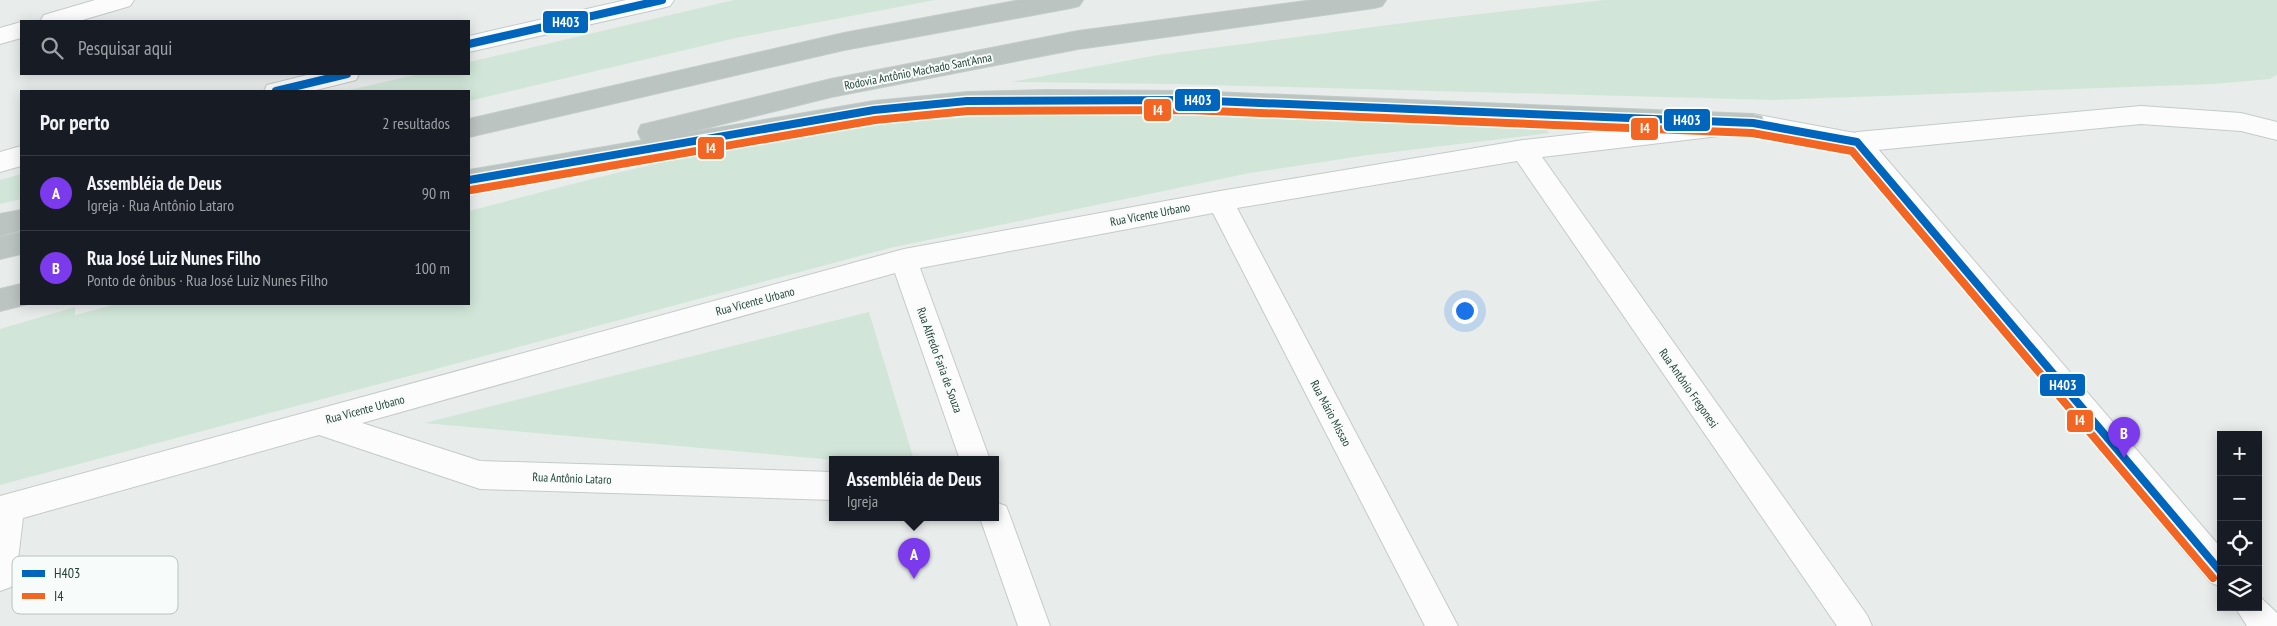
<!DOCTYPE html>
<html lang="pt">
<head>
<meta charset="utf-8">
<style>
  body { margin:0; font-family:"PT Sans Narrow",sans-serif; background:#20242c; color:#f1f3f6 }
  .controls { position:absolute; right:15px; bottom:15px; display:grid; overflow:hidden; border-radius:0px; box-shadow:0 2px 12px #0003 }
  .controls button { width:45px; height:45px; display:grid; place-items:center; padding:0; border:0; border-bottom:1px solid #363941; background:#171b24; color:#f1f3f6; font:25px sans-serif }
  .you { position:absolute; left:1464px; top:310px; width:18px; height:18px; margin:-12px; border:4px solid #fff; border-radius:50%; background:#1a73e8; box-shadow:0 0 0 8px #1a73e833 }
  .badge { display:grid; place-items:center; width:32px; height:32px; border-radius:50%; background:#7c3aed; color:#fff; font-size:16px; font-weight:700 }
  .pin { position:absolute; translate:-50% -41px; filter:drop-shadow(0 1px 2px #0008) }
  .pin::after { content:''; position:absolute; top:26px; width:18px; height:15px; background:inherit; clip-path:polygon(0 0,100% 0,50% 100%) }
  .popup { position:absolute; left:829px; top:456px; width:170px; height:65px; box-sizing:border-box; display:grid; place-content:center; border-radius:0px; background:#171b24; filter:drop-shadow(0 1px 4px #0005); font-size:16px; white-space:nowrap; color:#9ea1a6 }
  .popup b { font-size:19px; color:#f1f3f6 }
  .popup::after { content:''; position:absolute; left:50%; top:100%; margin-left:-10px; border:10px solid transparent; border-top-color:#171b24 }
  .list { margin:0; padding:0; list-style:none }
  h2 { display:flex; justify-content:space-between; align-items:center; height:65px; margin:0; padding:0 20px; font-size:21px }
  h2 small { font-size:16px; font-weight:400; color:#9ea1a6 }
  .list li { display:grid; grid-template-columns:32px 1fr auto; gap:15px; align-items:center; box-sizing:border-box; height:75px; padding:0 20px; border-top:1px solid #363941 }
  .list b { display:block; font-size:19px; white-space:nowrap }
  .list p { margin:0; font-size:16px; white-space:nowrap; color:#9ea1a6 }
  .list em { font-size:16px; font-style:normal; color:#9ea1a6 }
  .icon { flex:none; width:28px; height:28px; fill:none; stroke:currentColor; stroke-width:2; stroke-linecap:round; stroke-linejoin:round }
  .map { position:relative; flex:none; width:2277px; height:626px; overflow:hidden }
  .search { position:absolute; background:#171b24; box-shadow:0 2px 12px #0003; left:20px; top:20px; width:450px; height:55px; display:flex; align-items:center; gap:12px; box-sizing:border-box; padding:0 18px; border-radius:0px; color:#9ea1a6; font-size:19px }
  .panel { position:absolute; background:#171b24; box-shadow:0 2px 12px #0003; left:20px; top:90px; width:450px; height:215px; border-radius:0px }
  .map>svg:first-child { display:block }
</style>
</head>
<body>
<div class="map">
<svg width="2277" height="626" viewBox="0 0 2277 626">
  <rect width="100%" height="100%" fill="#e8edeb"/>
  <g fill="#d1e6d8">
    <path d="M734,0h201l-199,38 -267,63v-10h-124l74,-17h50v-12z"/>
    <path d="M1604,0h673v75l-7,4 -56,5 -440,16 -602,-16 -161,-2 147,-27 261,-34z"/>
    <path d="M1032,114h123l384,10 11,9 -182,22 -118,18 -360,75 -890,237v-156l75,-22v8l42,-11h352v-93c124,-33 250,-66 378,-83 61,-8 123,-11 185,-14z"/>
    <path d="M21,174v25l-21,5v-24z"/>
    <path d="M869,312l45,148h-81l-409,-37z"/>
  </g>
  <g fill="none" stroke-linecap="round" stroke-linejoin="round">
    <g stroke="#c5cac8" stroke-width="2">
      <g id="street">
        <path d="M95,0h39l-4,6 -51,15h-39l4,-6z"/>
        <path d="M21,22v16l-21,6v-16z"/>
        <path d="M1753,114l113,21 355,413v39l-11,-5 -361,-432 -96,-18 -211,25 325,458 5,11h-35l-320,-465 -280,47 221,418h-33l-212,-413 -293,55 70,192h-30l-65,-187 -533,150 118,38 353,11v28l-353,-11 -161,-54 -296,83 -7,58 -5,11 -11,4v-95l904,-247 316,-58 303,-51z"/>
        <path d="M995,502l11,4 4,10 40,110h-32l-38,-108h15z"/>
        <path d="M2258,595l19,18v13h-30l-12,-19h23z"/>
      </g>
    </g>
    <g stroke="#c3cbc8" stroke-width="2">
      <g id="secondary">
        <path d="M626,0h48l-4,6 -8,2 -193,44v-16z"/>
        <path d="M311,74h48l-3,6 -44,11h-48l3,-6z"/>
        <path d="M2141,106l100,7 36,9v18l-36,-9 -100,-7 -284,28 -9,-3 -4,-7 4,-7 9,-3z"/>
        <path d="M21,146v20l-21,6v-20z"/>
      </g>
    </g>
    <g stroke="#c3ccc9" stroke-width="2">
      <g id="highway">
        <path d="M1020,0h63l-4,6 -8,2 -227,42 -375,87v-18l375,-86z"/>
        <path d="M1313,0h73l-4,6 -8,2 -296,41 -247,48 -149,37 192,-33 93,-9 78,-2 143,1 565,23 9,2 3,7 -3,7 -9,2 -565,-23 -221,1 -93,9 -405,71v-20l176,-30 -4,-1 -3,-7 3,-7 190,-46 247,-48z"/>
        <path d="M21,210v20l-21,6v-22z"/>
        <path d="M21,232v22l-21,5v-22z"/>
        <path d="M21,284v20h7l-28,7v-22z"/>
      </g>
    </g>
    <use href="#street" fill="#fcfcfc" fill-rule="evenodd"/>
    <use href="#secondary" fill="#fcfcfc" fill-rule="evenodd"/>
    <use href="#highway" fill="#bcc4c2" fill-rule="evenodd"/>
    <g stroke="#f7fbf9" stroke-width="11">
      <g id="bus-1">
        <path d="M469,44l193,-44"/>
        <path d="M276,91l71,-17"/>
        <path d="M469,180l405,-70 93,-9 221,-1 565,23 104,19 364,430"/>
      </g>
    </g>
    <g stroke="#f7fbf9" stroke-width="11">
      <path id="bus-2" d="M471,190l404,-70 93,-9 220,-1 564,23 100,18 361,427"/>
    </g>
    <use href="#bus-1" stroke="#0065bd" stroke-width="8"/>
    <use href="#bus-2" stroke="#f26522" stroke-width="8"/>
  </g>
  <g text-anchor="middle" dominant-baseline="central" stroke-width="4" stroke-linejoin="round" paint-order="stroke">
    <g font-size="12" fill="#24423a" stroke="#f7fbf9">
      <text transform="translate(918 71) rotate(-11)">Rodovia Antônio Machado Sant'Anna</text>
      <text transform="translate(1150 214) rotate(-11)">Rua Vicente Urbano</text>
      <text transform="translate(755 301) rotate(-15)">Rua Vicente Urbano</text>
      <text transform="translate(940 360) rotate(70)">Rua Alfredo Faria de Souza</text>
      <text transform="translate(1689 388) rotate(55)">Rua Antônio Fregonesi</text>
      <text transform="translate(365 409) rotate(-15)">Rua Vicente Urbano</text>
      <text transform="translate(1331 413) rotate(62)">Rua Mário Missao</text>
      <text transform="translate(572 478) rotate(2)">Rua Antônio Lataro</text>
    </g>
  </g>
  <rect x="12" y="556" width="166" height="58" rx="8" fill="#f7fbf9" stroke="#b8c4c0" stroke-width="1"/>
  <rect x="22" y="570" width="23" height="7" fill="#0065bd"/>
  <rect x="22" y="593" width="23" height="6" fill="#f26522"/>
  <g font-size="14" fill="#24423a">
    <text x="54" y="578">H403</text>
    <text x="54" y="601">I4</text>
  </g>
  <g stroke="#f7fbf9" stroke-width="2">
    <rect x="542" y="10" width="47" height="24" rx="5" fill="#0065bd"/>
    <rect x="1174" y="88" width="47" height="24" rx="5" fill="#0065bd"/>
    <rect x="1143" y="98" width="29" height="24" rx="5" fill="#f26522"/>
    <rect x="1663" y="108" width="48" height="24" rx="5" fill="#0065bd"/>
    <rect x="1630" y="117" width="29" height="24" rx="5" fill="#f26522"/>
    <rect x="697" y="136" width="28" height="24" rx="5" fill="#f26522"/>
    <rect x="2039" y="373" width="47" height="24" rx="5" fill="#0065bd"/>
    <rect x="2066" y="409" width="28" height="24" rx="5" fill="#f26522"/>
  </g>
  <g font-size="14" text-anchor="middle" font-weight="bold" fill="#fff">
    <text x="566" y="27">H403</text>
    <text x="1198" y="105">H403</text>
    <text x="1158" y="115">I4</text>
    <text x="1687" y="125">H403</text>
    <text x="1645" y="133">I4</text>
    <text x="711" y="153">I4</text>
    <text x="2063" y="390">H403</text>
    <text x="2080" y="425">I4</text>
  </g>
</svg>
<div class="controls">
<button>+</button>
<button>−</button>
<button><svg class="icon" aria-label="locate" viewBox="0 0 24 24"><circle cx="12" cy="12" r="6"/><path d="M12 2v4M12 18v4M2 12h4M18 12h4"/></svg></button>
<button><svg class="icon" aria-label="layers" viewBox="0 0 24 24"><path d="M12 4l9 5-9 5-9-5zM3 14l9 5 9-5"/></svg></button>
</div>
<div class="you"></div>
<div class="pin badge" style="left:914px;top:579px">A</div>
<div class="popup"><b>Assembléia de Deus</b>Igreja</div>
<div class="pin badge" style="left:2124px;top:458px">B</div>
<div class="search"><svg class="icon" aria-label="search" viewBox="0 0 24 24"><circle cx="10" cy="10" r="6"/><path d="M15 15l6 6"/></svg>Pesquisar aqui</div>
<section class="panel">
<h2>Por perto<small>2 resultados</small></h2>
<ul class="list">
<li><span class="badge">A</span><div><b>Assembléia de Deus</b><p>Igreja · Rua Antônio Lataro</p></div><em>90 m</em></li>
<li><span class="badge">B</span><div><b>Rua José Luiz Nunes Filho</b><p>Ponto de ônibus · Rua José Luiz Nunes Filho</p></div><em>100 m</em></li>
</ul>
</section>
</div>
</body>
</html>
